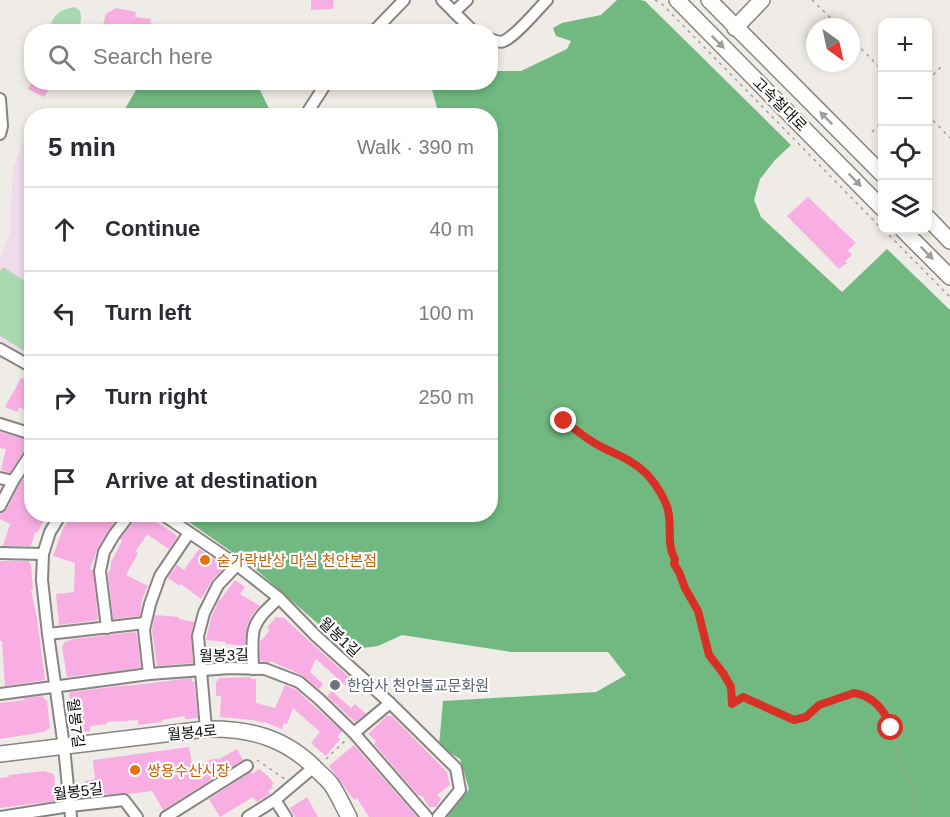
<!DOCTYPE html>
<html lang="en">
<head>
<meta charset="utf-8">
<style>
  body { margin:0; font-family:Arial,"Noto Sans KR",sans-serif; background:#f7f7f7; color:#2b2b33 }
  .controls { position:absolute; right:18px; top:18px; display:grid; overflow:hidden; border-radius:12px; box-shadow:0 3px 9px #0003 }
  .controls button { width:54px; height:54px; display:grid; place-items:center; padding:0; border:0; border-bottom:2px solid #e1e1e2; background:#fff; color:#2b2b33; font:30px sans-serif }
  .compass { position:absolute; left:806px; top:18px; width:54px; height:54px; border-radius:50%; background:#fff; box-shadow:0 3px 9px #0003; rotate:147deg }
  .stop { position:absolute; width:18px; height:18px; margin:-14px; border:4px solid #d93025; border-radius:50%; background:#fff }
  .stop.end { background:#d93025; border-color:#fff; box-shadow:0 2px 6px #0008 }
  .list { margin:0; padding:0; list-style:none }
  h2 { display:flex; justify-content:space-between; align-items:center; height:78px; margin:0; padding:0 24px; font-size:26px }
  h2 small { font-size:20px; font-weight:400; color:#7c7c81 }
  .list li { display:grid; grid-template-columns:39px 1fr auto; gap:18px; align-items:center; box-sizing:border-box; height:84px; padding:0 24px; border-top:2px solid #e1e1e2 }
  .list b { display:block; font-size:22px; white-space:nowrap }
  .list em { font-size:20px; font-style:normal; color:#7c7c81 }
  .icon { flex:none; width:33px; height:33px; fill:none; stroke:currentColor; stroke-width:2; stroke-linecap:round; stroke-linejoin:round }
  .map { position:relative; flex:none; width:950px; height:817px; overflow:hidden }
  .search { position:absolute; background:#fff; box-shadow:0 3px 9px #0003; left:24px; top:24px; width:474px; height:66px; display:flex; align-items:center; gap:15px; box-sizing:border-box; padding:0 21px; border-radius:24px; color:#7c7c81; font-size:22px }
  .panel { position:absolute; background:#fff; box-shadow:0 3px 9px #0003; left:24px; top:108px; width:474px; height:414px; border-radius:24px }
  .map>svg:first-child { display:block }
</style>
</head>
<body>
<div class="map">
<svg width="950" height="817" viewBox="0 0 950 817">
  <rect width="100%" height="100%" fill="#efebe6"/>
  <path fill="#f0dbea" d="M25,137l7,4 -1,220 -31,-21v-80l10,-27 3,-64z"/>
  <g fill="#a9d9b1">
    <path d="M75,7l5,4c2,8 1,14 -4,20h-26c0,-15 11,-22 25,-24z"/>
    <path d="M3,267l28,18v70l-31,-19v-65z"/>
  </g>
  <g fill="#71b980">
    <path d="M617,0h23l5,1 146,144 -16,15 -15,19 -6,21 7,17 81,75 45,-43 63,61v507h-503l22,-28 -9,-30 -21,-13 4,-45 153,-9 30,-17 -18,-23h-97l-109,-17 -24,11 -30,4 -96,-84 -73,-51 311,-1v-398l-51,-1 -8,-29 -4,-3 63,-1 1,-18 7,7h23l46,-22 4,-8 -15,-5 -3,-8 9,-5 39,-8z"/>
    <path d="M140,83l90,-1 29,6 13,27h-153l3,-1z"/>
  </g>
  <g fill="#f9aee3">
    <path d="M311,0h23l-1,9 -22,1z"/>
    <path d="M116,8l20,4 -1,5 16,2 -1,4 5,1 -2,8h-52l5,-18z"/>
    <path d="M32,82h16l3,3 -7,12 -16,-8z"/>
    <path d="M808,197l48,46 -8,7 4,5 -7,6 2,2 -8,6 -52,-53z"/>
    <path d="M21,378l11,5v30l-13,-6 -2,5 -12,-5z"/>
    <path d="M0,432l32,9v4l-6,3 -16,25 -9,-3 5,-21 -6,-1z"/>
    <path d="M32,466v48h15l-10,19 -2,-1 -4,14h-28l7,-22 -10,-5v-6l7,-4 12,-24z"/>
    <path d="M72,514h48l-12,17 -10,17 -8,21 3,1 5,50 -39,5 -3,-31 18,-2 1,-29 -22,-7 9,-25z"/>
    <path d="M137,514h8l31,21 1,2 -8,12 -21,-14 -2,1 -11,16 3,1 -12,22 22,11 -6,13 -2,17 -27,3 -5,-46 3,-5v-6l11,-21 -2,-2 16,-20z"/>
    <path d="M199,549l23,15v6l-10,10 -11,19 -20,-15 -1,2 -12,-8 9,-13 7,5z"/>
    <path d="M0,561h28l3,4 2,25h-2l6,28 8,62 -40,6 -3,-45h-2z"/>
    <path d="M235,580l10,7 -5,7 20,12 -8,9 -5,11 -2,20 -19,-2v-2l-20,-2 5,-22 8,-18h1z"/>
    <path d="M155,615l24,2v2l15,3 -3,14 2,27 -36,3 -5,-36z"/>
    <path d="M276,617l8,1 76,69 -6,6 -38,-34 -6,13 13,12 -4,5 -17,-14 -32,-14v2l-8,-2 -2,-1v-20l1,1 9,-11 -3,-2z"/>
    <path d="M135,632l2,3 4,33 -74,9 -5,-30 3,-5 8,-3z"/>
    <path d="M251,677v2h5v24l19,5 10,-23 10,4 47,42 -5,6 3,2 -14,17 -15,-13 9,-11 -27,-24 -6,16 -3,-1 -2,6 -18,-7v1l-11,-3 -33,-3 1,-21h-5v-14l4,-4z"/>
    <path d="M192,678v3h2l4,37 -13,1v-3l-23,4v2l-24,3v-5l-31,2v2l-17,2v5l-11,1 -2,-25 -6,1 -2,-15 3,-1 55,-7 -1,1z"/>
    <path d="M332,691l19,17 4,-4 11,10 -11,8 -28,-26z"/>
    <path d="M42,696l5,5 3,27 -7,4 -43,7v-36l25,-3 -1,-2z"/>
    <path d="M387,716h5l55,56 3,13 -13,10 4,4 -5,8h-7l-6,-10 -6,-3 -43,-50 2,-3 -8,-7z"/>
    <path d="M354,745l63,72h-48l-12,-19 -3,2 -25,-34z"/>
    <path d="M189,747l4,23 19,-11v1l5,-2 1,2 19,-11 6,11 -80,50 -11,-19 -24,3 -5,-1 -35,3 -3,-15 10,-2 -2,-19z"/>
    <path d="M259,769l10,8 5,7 -3,1 2,3 -5,3 2,3 -13,8 -4,-5 -33,20 -11,-18 42,-27 1,2z"/>
    <path d="M44,771l10,3 2,25h-2v2l-54,7v-30l9,-1v-2z"/>
    <path d="M307,797l11,20h-23l-5,-9z"/>
  </g>
  <g fill="none" stroke-linecap="round" stroke-linejoin="round">
    <g stroke="#888480" stroke-width="14">
      <g id="street">
        <path d="M442,0l32,32"/>
        <path d="M454,12l13,-12"/>
        <path d="M373,32l31,-32"/>
        <path d="M490,39c5,2 10,4 14,2 13,-6 33,-31 43,-41"/>
        <path d="M0,99l2,27 -2,8"/>
        <path d="M305,116l22,-34"/>
        <path d="M0,349l32,18"/>
        <path d="M0,424l32,10"/>
        <path d="M0,478l13,3"/>
        <path d="M0,506l13,-25 19,-29"/>
        <path d="M61,514l-11,18 -7,22 -1,26 6,54 16,113 7,70"/>
        <path d="M162,514l75,51 42,33 37,38 74,67 66,65 4,22 -22,27"/>
        <path d="M0,553l43,1"/>
        <path d="M107,628l-7,-57 4,-19 10,-17 16,-21"/>
        <path d="M48,634l97,-11"/>
        <path d="M253,669c0,-13 -2,-28 1,-40 4,-13 16,-22 25,-31"/>
        <path d="M149,674l-5,-44 6,-26 10,-28 29,-43"/>
        <path d="M0,694l149,-20 81,-6 35,1 34,13 20,17 35,34 73,84"/>
        <path d="M206,729l-8,-93 6,-23 14,-28 19,-20"/>
        <path d="M354,733l36,-30"/>
        <path d="M275,800l11,17"/>
        <path d="M0,817l70,-11 54,-6 13,17"/>
        <path d="M166,817l81,-51"/>
        <path d="M248,817l27,-17 39,-33"/>
      </g>
    </g>
    <g stroke="#888480" stroke-width="18">
      <g id="secondary">
        <path d="M677,0l205,208"/>
        <path d="M709,0l173,174"/>
        <path d="M735,28l27,-28"/>
        <path d="M928,218l22,23"/>
        <path d="M903,230l47,47"/>
        <path d="M0,754l206,-25c44,-1 80,9 111,41 5,5 10,9 14,14 7,10 12,22 18,33"/>
      </g>
    </g>
    <g stroke="#a29f9b" stroke-width="1.5" stroke-dasharray="3 4.5" stroke-linecap="butt">
      <path d="M655,0l7,4 220,225"/>
      <path d="M812,0l28,27"/>
      <path d="M851,38l31,32"/>
      <path d="M928,80l16,-16"/>
      <path d="M928,115l22,23"/>
      <path d="M872,132l10,-10"/>
      <path d="M884,230l66,67"/>
      <path d="M490,383l24,3 18,7 14,8 18,20 27,20 46,24 19,21 13,24 2,36 1,8 3,5 -1,5 5,8 6,16 13,23 11,44 14,18 8,14 1,17 11,-7 51,23 11,-3 14,-12 35,-12c33,3 37,41 46,65 5,11 12,24 14,35 1,8 -1,16 -2,24"/>
      <path d="M490,414l10,-29"/>
      <path d="M326,759l21,-20"/>
      <path d="M257,760l28,19"/>
    </g>
    <use href="#street" stroke="#fff" stroke-width="10"/>
    <use href="#secondary" stroke="#fff" stroke-width="15"/>
  </g>
  <defs><path id="oneway-solid" d="M-6-.8H1V-3.2L6.5 0L1 3.2V.8H-6Z" transform="scale(1.5)"/></defs>
  <g fill="#9e9e9d">
    <use href="#oneway-solid" transform="translate(718 42) rotate(45)"/>
    <use href="#oneway-solid" transform="translate(826 118) rotate(-135)"/>
    <use href="#oneway-solid" transform="translate(855 180) rotate(45)"/>
    <use href="#oneway-solid" transform="translate(927 253) rotate(45)"/>
  </g>
  <g fill="none" stroke-linecap="round" stroke-linejoin="round">
    <path stroke="#d93025" stroke-width="8" d="M564,421c11,8 22,18 34,24 10,6 23,10 33,17 16,9 28,26 35,42 8,17 -1,39 9,55l-1,5 5,8 6,16 13,23 11,44 14,18 8,14 1,17 11,-7 51,23 12,-3 13,-12 35,-12c18,2 32,18 37,35"/>
  </g>
  <g fill="#e8710a" stroke="#fff" stroke-width="2">
    <circle cx="205" cy="560" r="6"/>
    <circle cx="135" cy="770" r="6"/>
  </g>
  <circle fill="#6b7280" stroke="#fff" stroke-width="2" cx="335" cy="685" r="6"/>
  <g text-anchor="middle" dominant-baseline="central" stroke-width="4.5" stroke-linejoin="round" paint-order="stroke">
    <g font-size="15" fill="#0d0c0a" stroke="#fff">
      <text transform="translate(780 104) rotate(45)">고속철대로</text>
      <text transform="translate(340 637) rotate(43)">월봉1길</text>
      <text transform="translate(224 655) rotate(-2)">월봉3길</text>
      <text transform="translate(76 723) rotate(83)">월봉7길</text>
      <text transform="translate(192 732) rotate(-5)">월봉4로</text>
      <text transform="translate(78 791) rotate(-7)">월봉5길</text>
    </g>
    <g font-size="15" fill="#c56008" stroke="#fff" text-anchor="start">
      <text x="217" y="560">숟가락반상 마실 천안본점</text>
      <text x="147" y="770">쌍용수산시장</text>
    </g>
    <g font-size="15" fill="#5b616d" stroke="#fff" text-anchor="start">
      <text x="347" y="685">한암사 천안불교문화원</text>
    </g>
  </g>
</svg>
<div class="controls">
<button>+</button>
<button>−</button>
<button><svg class="icon" aria-label="locate" viewBox="0 0 24 24"><circle cx="12" cy="12" r="6"/><path d="M12 2v4M12 18v4M2 12h4M18 12h4"/></svg></button>
<button><svg class="icon" aria-label="layers" viewBox="0 0 24 24"><path d="M12 4l9 5-9 5-9-5zM3 14l9 5 9-5"/></svg></button>
</div>
<svg class="compass" viewBox="-18 -18 36 36"><path d="M0-13l5 13h-10z" fill="#e53935"/><path d="M0 13l5-13h-10z" fill="#7c7c81"/></svg>
<div class="stop" style="left:891px;top:728px"></div>
<div class="stop end" style="left:564px;top:421px"></div>
<div class="search"><svg class="icon" aria-label="search" viewBox="0 0 24 24"><circle cx="10" cy="10" r="6"/><path d="M15 15l6 6"/></svg>Search here</div>
<section class="panel">
<h2>5 min<small>Walk · 390 m</small></h2>
<ul class="list">
<li><svg class="icon" aria-label="ahead" viewBox="0 0 24 24"><path d="M12 20V5M6 11l6-6 6 6"/></svg><div><b>Continue</b></div><em>40 m</em></li>
<li><svg class="icon" aria-label="left" viewBox="0 0 24 24"><path d="M17 20v-9H6M10 6l-5 5 5 5"/></svg><div><b>Turn left</b></div><em>100 m</em></li>
<li><svg class="icon" aria-label="right" viewBox="0 0 24 24"><path d="M7 20v-9h11M14 6l5 5-5 5"/></svg><div><b>Turn right</b></div><em>250 m</em></li>
<li><svg class="icon" aria-label="arrive" viewBox="0 0 24 24"><path d="M6 21V4h12l-3 4 3 4H6"/></svg><div><b>Arrive at destination</b></div></li>
</ul>
</section>
</div>
</body>
</html>
